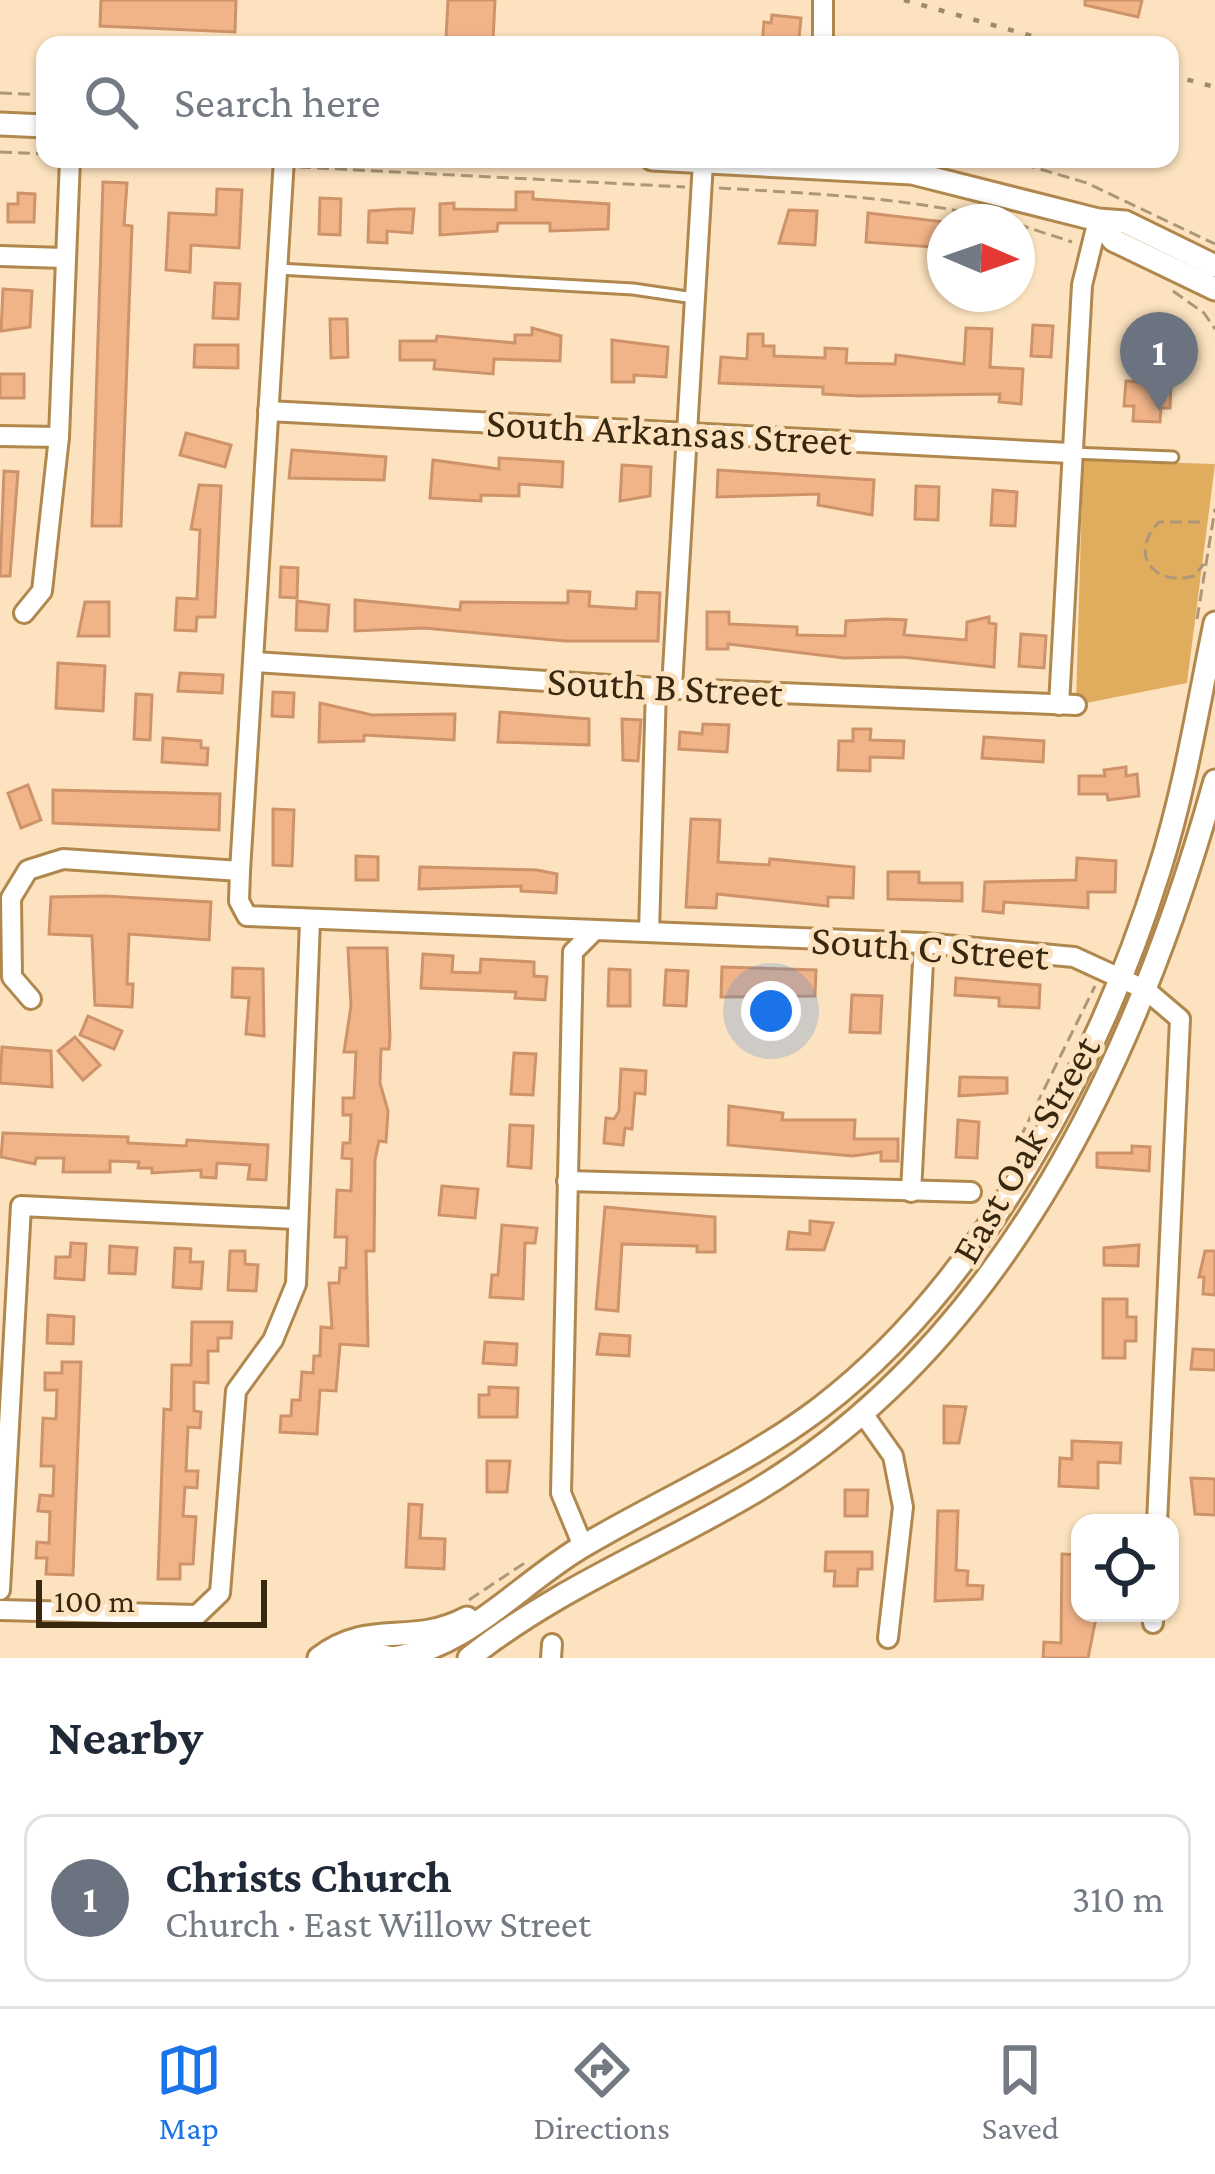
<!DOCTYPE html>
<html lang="en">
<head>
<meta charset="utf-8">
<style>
  body { margin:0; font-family:"Crimson Pro",serif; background:#f2f2f3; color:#1f2937 }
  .controls { position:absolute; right:36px; bottom:36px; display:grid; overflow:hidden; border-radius:24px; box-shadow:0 3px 9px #0004 }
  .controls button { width:108px; height:108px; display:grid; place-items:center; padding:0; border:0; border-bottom:3px solid #e0e1e3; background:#fff; color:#1f2937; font:60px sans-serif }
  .compass { position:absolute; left:927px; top:204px; width:108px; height:108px; border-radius:50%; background:#fff; box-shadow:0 3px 9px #0004; rotate:92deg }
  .scale { position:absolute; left:36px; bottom:30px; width:231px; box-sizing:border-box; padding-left:12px; border:6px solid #38280f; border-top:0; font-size:33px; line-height:42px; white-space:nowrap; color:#38280f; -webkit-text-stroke:9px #fce2be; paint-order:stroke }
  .you { position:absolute; left:771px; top:1011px; width:42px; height:42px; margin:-30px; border:9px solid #fff; border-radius:50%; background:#1a73e8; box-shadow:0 0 0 18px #1a73e833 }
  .badge { display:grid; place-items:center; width:78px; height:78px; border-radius:50%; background:#1a73e8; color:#fff; font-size:39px; font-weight:700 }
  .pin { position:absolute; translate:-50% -99px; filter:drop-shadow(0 3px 6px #0008) }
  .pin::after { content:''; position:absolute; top:63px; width:42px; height:36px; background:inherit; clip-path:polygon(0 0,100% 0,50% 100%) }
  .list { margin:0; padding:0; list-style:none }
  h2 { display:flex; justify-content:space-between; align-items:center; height:156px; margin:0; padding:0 48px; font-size:51px }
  h2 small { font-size:39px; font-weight:400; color:#747a83 }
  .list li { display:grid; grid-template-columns:78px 1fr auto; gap:36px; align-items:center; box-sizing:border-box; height:168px; margin:0 24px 24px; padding:0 24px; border:3px solid #e0e1e3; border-radius:24px }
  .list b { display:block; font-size:45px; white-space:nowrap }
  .list p { margin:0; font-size:39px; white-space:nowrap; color:#747a83 }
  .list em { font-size:39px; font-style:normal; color:#747a83 }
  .icon { flex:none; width:66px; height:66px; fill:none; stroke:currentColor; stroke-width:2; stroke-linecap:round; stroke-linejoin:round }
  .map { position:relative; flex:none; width:1215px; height:1658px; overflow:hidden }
  .search { position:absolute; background:#fff; box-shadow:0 3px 9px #0004; left:36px; right:36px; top:36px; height:132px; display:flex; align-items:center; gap:30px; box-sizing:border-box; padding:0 42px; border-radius:24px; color:#747a83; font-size:45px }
  .sheet { height:348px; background:#fff }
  nav { display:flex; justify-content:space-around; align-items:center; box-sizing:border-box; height:168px; border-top:3px solid #e0e1e3; background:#fff; font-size:33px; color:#747a83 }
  nav a { display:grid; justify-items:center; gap:6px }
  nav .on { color:#1a73e8 }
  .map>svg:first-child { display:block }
</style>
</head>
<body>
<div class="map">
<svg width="1215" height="1658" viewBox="0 0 1215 1658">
  <rect width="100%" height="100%" fill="#fce2be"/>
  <path fill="#e0ac5d" d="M1083,460l132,4 -28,219 -111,22z"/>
  <g fill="#f1b489" stroke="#ce936a" stroke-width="3">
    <path d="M101,0h135l-1,32 -135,-6z"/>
    <path d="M448,0h47l-2,40 -47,-2z"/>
    <path d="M1085,0h57l-4,17 -53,-12z"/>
    <path d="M772,15l29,3 -2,20 -12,-1 -1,8h-24l2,-23 7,1z"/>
    <path d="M103,182l24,1 -3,42 8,1 -11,300h-29z"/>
    <path d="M217,189l25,1 -3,58 -48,-3 -1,27 -24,-2 3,-57 47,2z"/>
    <path d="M516,192h17v7l76,5 -1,25 -58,2v-8h-52l-1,8 -57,4v-31l14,-1v6l62,1z"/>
    <path d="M18,193l17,1 -1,28h-26v-18h10z"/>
    <path d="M320,198l21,1 -1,36 -21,-1z"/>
    <path d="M399,209h15l-2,24 -25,-2v12l-19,-1 1,-31z"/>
    <path d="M789,210l28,1 -2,34 -36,-2z"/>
    <path d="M868,213l77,9v26l-79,-6z"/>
    <path d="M215,283l25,1 -2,35 -25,-1z"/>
    <path d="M3,289l29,2 -2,36 -29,4z"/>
    <path d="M330,319h17l1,38 -17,1z"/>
    <path d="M1033,325l20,1 -2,31 -20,-1z"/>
    <path d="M532,328l29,8 -1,25 -66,-2 -1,15 -59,-5 1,-9h-35v-19h36l1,-5 78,7v-8h17z"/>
    <path d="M966,328l26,1 -2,38 33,2 -2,35 -22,-2 1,-8 -140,2 -37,-2v-7l-104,-4 2,-26 26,2 1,-25h15v12h11v10l51,2v-10l22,1 -1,14 49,1 1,-9 68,9z"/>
    <path d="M612,340l56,7 -2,30 -32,-2v7h-22z"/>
    <path d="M195,345h43v23l-44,-1z"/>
    <rect x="0" y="374" width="24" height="24"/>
    <path d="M1126,381l45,3 -1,24h-9l-1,14 -27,-1 1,-15h-10z"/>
    <path d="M186,433l45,12 -6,22 -45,-12z"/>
    <path d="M292,450l94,7 -2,23 -95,-2z"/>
    <path d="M499,458l64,4 -1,25 -43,-3v12l-38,-1v6l-51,-3 3,-38 66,9z"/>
    <path d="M622,465l29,2 -1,29 -30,5z"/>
    <path d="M718,470l156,10 -2,35 -54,-10 1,-11 -102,3z"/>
    <path d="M4,471l14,1 -8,104h-10z"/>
    <path d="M199,485l22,1 -6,131h-18l-1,14 -21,-1 2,-32 20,1 3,-69 -9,-1z"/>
    <path d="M916,486l23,1 -1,33 -23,-1z"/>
    <path d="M993,490l24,2 -2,34 -24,-1z"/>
    <path d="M281,567l17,1 -1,30 -17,-1z"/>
    <path d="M568,591l22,1 -1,14 47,3 1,-17 23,1 -2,48h-93l-141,-13 -69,3v-31l105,10 1,-8 107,1z"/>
    <path d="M297,601l32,4 -2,26 -31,-1z"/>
    <path d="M85,602h24v34h-31z"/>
    <path d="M707,612h22v12l68,3v8l48,1 1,-15 40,-2 20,1 -2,15 62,5 1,-18 22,-5v6l7,1 -2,43 -91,-10 -59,1 -116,-14v5h-21z"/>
    <path d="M1021,634l25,2 -2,32 -25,-2z"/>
    <path d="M58,663l47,3 -2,45 -47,-3z"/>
    <path d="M180,673l43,2 -1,18 -44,-2z"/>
    <path d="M273,692l21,1 -1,24 -21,-1z"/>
    <path d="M136,694l16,1 -2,45 -16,-1z"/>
    <path d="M320,703l52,12 83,-1 -1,26 -90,-5v6l-45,1z"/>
    <path d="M500,712l89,7v26l-91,-3z"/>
    <path d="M622,719l19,1 -3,41 -15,-1z"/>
    <path d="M703,724l26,1 -2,27 -48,-3 1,-17 22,2z"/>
    <path d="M853,729h18l-1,11 34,1 -1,17 -33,-1v14l-32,-1 1,-29h14z"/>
    <path d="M984,737l60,4 -1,21 -61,-4z"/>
    <path d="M163,738l38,3v7h7l-1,17 -45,-3z"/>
    <path d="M1126,767v9l11,-2 2,22 -31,4 -1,-6h-28v-18h26l-1,-6z"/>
    <path d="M28,785l13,35 -20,8 -13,-35z"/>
    <path d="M53,790l167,4 -1,36 -166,-7z"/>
    <path d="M273,809l21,1 -2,56 -19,-1z"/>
    <path d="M691,819l29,1 -2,42 51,3 1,-6 84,8 -1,31 -25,-1v9l-111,-12 -1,14 -30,-1z"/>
    <path d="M356,856l22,1v23h-22z"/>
    <path d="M1077,858l39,3 -1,31h-27v16l-84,-6 -1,11 -20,-2 2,-29 91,-2z"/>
    <path d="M420,867l117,3 20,4 -1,19 -35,-2v-5l-102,3z"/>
    <path d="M888,872h31v11h43v18l-74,-2z"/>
    <path d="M104,896l107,6 -2,38 -80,-6 -2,50h6l-1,23 -37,-2 -3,-69 -43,-2 2,-37z"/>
    <path d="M348,948h39l3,90 -1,11h-8l-1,34 8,28 -2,31 -7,-1 -4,19 -1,91h-8l2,95 -28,-2 -4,47 -16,-1 -3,44 -37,-2 1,-16h10l1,-16h8l2,-28 11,1 1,-17h6l1,-29 11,1 -3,-45h10l1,-15h6l1,-31h-12l2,-47 14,1 1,-32 -10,-1 1,-15h7l1,-28h-8v-17h11l2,-46h-12l7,-46z"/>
    <path d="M423,954l30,2 -1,16 28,1 1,-14 53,3v14l13,1 -2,23 -30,-2 1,-6 -95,-4z"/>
    <path d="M722,967l94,3 -1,26 -94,1z"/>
    <path d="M233,968l30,1 1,67 -18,-2 3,-36 -17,-1z"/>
    <path d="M609,969l21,1v36h-22z"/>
    <path d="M666,970l22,1 -2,35 -22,-1z"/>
    <path d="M956,978l84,7 -1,23 -40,-2v-8l-44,-3z"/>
    <path d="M852,995l30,1 -2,37 -30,-1z"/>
    <path d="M88,1016l34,15 -8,18 -34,-14z"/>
    <path d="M75,1037l25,28 -17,15 -25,-29z"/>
    <path d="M2,1047l49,4 1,36 -52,-4z"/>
    <path d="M514,1053l22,1 -3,41 -22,-1z"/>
    <path d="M621,1069l25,2 -1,23 -10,-1 -3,36 -7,-1 -2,17 -19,-2 2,-25 8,1 5,-8z"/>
    <path d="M960,1077l47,1v15l-48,3z"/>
    <path d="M729,1106l54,7 -1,7h73l-1,19h44v22h-17v-9l-28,4 -125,-11z"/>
    <path d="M958,1120l21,2 -2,36 -21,-1z"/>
    <path d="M510,1125l23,1 -2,42 -23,-2z"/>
    <path d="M3,1133l125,4v6l58,3 1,-6 81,5 -2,35 -18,-1 2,-14 -33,-2 -1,15 -15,-1v-7l-49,3v-5h-14l1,-6 -29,-1v11h-47l1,-14h-28l-1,6 -34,-7z"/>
    <path d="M1132,1146l18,1 -1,24 -52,-4v-14h35z"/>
    <path d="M442,1186l36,3 -3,29 -36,-3z"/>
    <path d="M605,1207l110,10v35h-18v-6l-75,-2 -4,67 -22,-2z"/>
    <path d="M810,1221l23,2 -9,27 -37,-1 2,-17 21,2z"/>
    <path d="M502,1225l35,3 -2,15h-10l-2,56 -33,-2 2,-22h6z"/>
    <path d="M71,1243l15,1 -2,36 -29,-2 1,-21h14z"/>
    <path d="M1139,1245l-1,21 -34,-1v-17z"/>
    <path d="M110,1246l27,2 -2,26 -26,-1z"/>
    <path d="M175,1248l16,1 -1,13h13l-2,27 -28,-2z"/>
    <path d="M230,1251h15v13l13,1 -2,26 -28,-1z"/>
    <path d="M1205,1251h10v44l-12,-1 1,-17h-5z"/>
    <path d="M1103,1299h24v18h9v24h-11v17h-22z"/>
    <path d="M48,1315l26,2 -1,27 -26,-1z"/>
    <path d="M192,1322h40l-1,16h-13v13h-10v32l-14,-1v29l7,1 -1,16 -12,-1 -2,44h12l-1,17 -12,-1 -2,29 13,1 -3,47h-13v15h-22l6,-170 7,1 1,-45h19z"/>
    <path d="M600,1334l30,2 -1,20 -32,-2z"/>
    <path d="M485,1342l32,2 -1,21 -33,-2z"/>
    <path d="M1193,1349l22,1v20l-24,-1z"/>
    <path d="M62,1362h19l-8,213 -27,-1 1,-16h-11l1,-16 12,1 1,-31 -12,-1 2,-16 13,1 1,-30h-13l2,-48 13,1 1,-29h-12v-17h17z"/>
    <path d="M489,1387l29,1 -1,29h-38v-22h10z"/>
    <path d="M944,1406l22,1 -7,36h-15z"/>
    <path d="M1072,1441l49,2 -1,20 -22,-1v26l-39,-2 1,-28 12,1z"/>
    <path d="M487,1461h23l-3,31h-20z"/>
    <path d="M1191,1478l24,1v36l-20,-1z"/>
    <path d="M845,1490h23l-1,26h-22z"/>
    <path d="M409,1504l13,1 -2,33 25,1 -1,30 -38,-2z"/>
    <path d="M938,1511h20l-2,59 12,1 -1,14 16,1 -1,13 -47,2z"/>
    <path d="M826,1552h46v17h-14l-1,17h-23l1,-15h-10z"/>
    <path d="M1062,1554l18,1v58h17l-9,45h-45l1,-16 17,1z"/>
  </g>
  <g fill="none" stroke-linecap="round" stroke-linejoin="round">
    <g stroke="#b0884d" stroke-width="15">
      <g id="service">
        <path d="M278,269l355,20 61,9"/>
        <path d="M1071,453l102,4"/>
      </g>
    </g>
    <g stroke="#b0884d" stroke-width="24">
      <g id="minor">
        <path d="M823,45v-45"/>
        <path d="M284,159l-44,712 -1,30 8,15 677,27 150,14 72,33 34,29 -23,504"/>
        <path d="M0,256l64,2"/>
        <path d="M268,411l802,42"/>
        <path d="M0,436l59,1"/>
        <path d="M24,613l18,-22 17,-154 11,-278"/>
        <path d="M255,662l401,26 420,17"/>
        <path d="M672,687l31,-525"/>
        <path d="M1059,705l23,-420 16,-65"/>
        <path d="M649,932l7,-244"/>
        <path d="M31,999l-19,-22 -1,-79 17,-28 35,-11 177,12"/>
        <path d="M567,1181l404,11"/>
        <path d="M911,1192l13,-249"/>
        <path d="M864,1415l29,41 10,51 -15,131"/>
        <path d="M583,1546l-22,-53 12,-541 22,-22"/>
        <path d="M0,1590l21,-384 274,13"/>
        <path d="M0,1610l197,5 23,-22 16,-202 37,-51 23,-56 14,-363"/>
        <path d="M1153,1623v-10"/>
        <path d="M551,1658l1,-14"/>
      </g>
    </g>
    <g stroke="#b0884d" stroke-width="27">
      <g id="tertiary">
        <path d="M0,124l45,2"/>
        <path d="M652,159l260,14 186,47 27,2 90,44"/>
        <path d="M1098,220l15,20 102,49"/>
        <path d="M319,1658c50,-39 91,-10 148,-40"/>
        <path d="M347,1658l18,-6 27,6"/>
        <path d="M392,1658c77,-10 127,-75 193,-113 78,-46 161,-81 235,-137 161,-123 279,-345 339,-537 26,-81 39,-165 56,-248"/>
        <path d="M469,1658c91,-72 192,-110 290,-169 249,-151 380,-437 456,-708"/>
      </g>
    </g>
    <g stroke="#ad9778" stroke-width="3" stroke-dasharray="12 6" stroke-linecap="butt">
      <path d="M0,93l45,2"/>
      <path d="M0,152l45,2"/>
      <path d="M143,159l123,6"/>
      <path d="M1006,159l81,24 128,61"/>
      <path d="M299,167l386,20"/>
      <path d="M719,188c98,6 193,9 289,34"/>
      <path d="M1017,224l55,18"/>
      <path d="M1173,291l31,22 11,16"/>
      <path d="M1200,522h-41c-32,33 -4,65 35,54l10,-12"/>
      <path d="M1197,619l18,-110"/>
      <path d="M1020,1138l75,-152"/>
      <path d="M469,1600l57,-38"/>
    </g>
    <use href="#service" stroke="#fff" stroke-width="9"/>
    <use href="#minor" stroke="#fff" stroke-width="18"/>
    <use href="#tertiary" stroke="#fff" stroke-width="21"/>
    <g stroke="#9e896a" stroke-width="4.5" stroke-dasharray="6 12" stroke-linecap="butt">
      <path d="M904,0l160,45"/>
      <path d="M1170,75l45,12"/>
    </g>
  </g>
  <g text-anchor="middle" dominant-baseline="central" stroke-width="10" stroke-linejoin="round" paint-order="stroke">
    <g font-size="42" fill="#38280f" stroke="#fce2be">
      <text transform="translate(669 431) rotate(3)">South Arkansas Street</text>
      <text transform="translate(665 686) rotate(3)">South B Street</text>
      <text transform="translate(930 947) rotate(4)">South C Street</text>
      <text transform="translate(1025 1149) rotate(-60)">East Oak Street</text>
    </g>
  </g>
</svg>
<div class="controls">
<button><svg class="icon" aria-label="locate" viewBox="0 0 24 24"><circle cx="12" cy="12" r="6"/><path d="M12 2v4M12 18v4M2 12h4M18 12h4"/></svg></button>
</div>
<svg class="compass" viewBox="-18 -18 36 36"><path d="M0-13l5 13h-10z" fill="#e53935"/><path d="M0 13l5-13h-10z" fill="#747a83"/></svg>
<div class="scale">100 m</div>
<div class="you"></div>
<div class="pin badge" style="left:1159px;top:411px;background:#6b7280">1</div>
<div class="search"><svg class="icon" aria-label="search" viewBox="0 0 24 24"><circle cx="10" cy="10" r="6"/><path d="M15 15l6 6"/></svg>Search here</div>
</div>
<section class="sheet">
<h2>Nearby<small></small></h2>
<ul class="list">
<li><span class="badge" style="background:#6b7280">1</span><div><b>Christs Church</b><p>Church · East Willow Street</p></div><em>310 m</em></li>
</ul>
</section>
<nav>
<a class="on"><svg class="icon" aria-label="map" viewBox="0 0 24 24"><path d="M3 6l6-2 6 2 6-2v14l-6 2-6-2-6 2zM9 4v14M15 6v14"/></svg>Map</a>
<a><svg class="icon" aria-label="directions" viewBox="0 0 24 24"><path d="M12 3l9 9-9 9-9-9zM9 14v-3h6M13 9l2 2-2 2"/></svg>Directions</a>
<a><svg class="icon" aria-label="saved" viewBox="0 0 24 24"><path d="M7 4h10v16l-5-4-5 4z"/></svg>Saved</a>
</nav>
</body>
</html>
